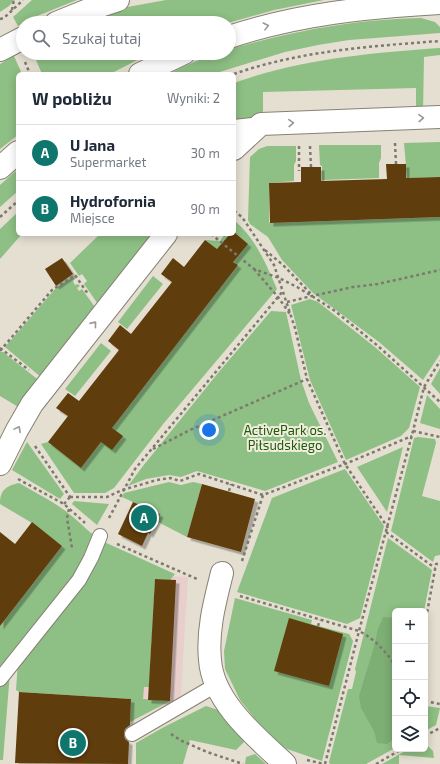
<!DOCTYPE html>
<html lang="pl">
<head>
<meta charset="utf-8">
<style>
  body { margin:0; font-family:"Exo 2",sans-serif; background:#f6f6f7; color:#1f2937 }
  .controls { position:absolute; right:12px; bottom:12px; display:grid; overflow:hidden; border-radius:6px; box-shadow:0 2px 10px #0003 }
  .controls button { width:36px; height:36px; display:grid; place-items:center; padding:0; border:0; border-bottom:1px solid #e0e1e3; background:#fff; color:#1f2937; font:20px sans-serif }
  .you { position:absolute; left:209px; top:430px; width:14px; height:14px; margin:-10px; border:3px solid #fff; border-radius:50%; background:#1a73e8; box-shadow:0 0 0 6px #1a73e833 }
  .badge { display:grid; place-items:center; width:26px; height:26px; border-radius:50%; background:#0f766e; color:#fff; font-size:13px; font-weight:700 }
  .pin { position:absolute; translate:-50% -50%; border:2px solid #fff; box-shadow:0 1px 4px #0006 }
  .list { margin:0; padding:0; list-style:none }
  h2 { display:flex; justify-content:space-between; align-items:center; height:52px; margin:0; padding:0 16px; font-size:17px }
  h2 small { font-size:13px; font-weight:400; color:#747a83 }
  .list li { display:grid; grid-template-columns:26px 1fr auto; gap:12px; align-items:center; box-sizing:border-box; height:56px; padding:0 16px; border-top:1px solid #e0e1e3 }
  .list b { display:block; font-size:15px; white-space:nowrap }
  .list p { margin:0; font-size:13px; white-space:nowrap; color:#747a83 }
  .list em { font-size:13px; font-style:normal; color:#747a83 }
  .icon { flex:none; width:22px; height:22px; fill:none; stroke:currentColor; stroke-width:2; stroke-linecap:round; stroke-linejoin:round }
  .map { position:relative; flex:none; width:440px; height:764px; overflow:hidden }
  .search { position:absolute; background:#fff; box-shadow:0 2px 10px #0003; left:16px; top:16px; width:220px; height:44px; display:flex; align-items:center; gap:10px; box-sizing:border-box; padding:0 14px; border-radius:22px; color:#747a83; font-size:15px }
  .panel { position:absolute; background:#fff; box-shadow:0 2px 10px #0003; left:16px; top:72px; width:220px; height:164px; border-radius:6px }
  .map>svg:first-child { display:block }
</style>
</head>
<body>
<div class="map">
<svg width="440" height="764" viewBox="0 0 440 764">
  <defs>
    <filter id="shadow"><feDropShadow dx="3.5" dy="3.5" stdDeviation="0" flood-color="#0004"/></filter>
  </defs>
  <rect width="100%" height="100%" fill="#e4dfd0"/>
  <path fill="#e8cecc" d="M145,575l43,2 -8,132 -43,-2z"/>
  <g fill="#8ebf84">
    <path d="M0,0h15l-6,6 -9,6z"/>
    <path d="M32,0h45l-45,18 -14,8 -5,-9z"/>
    <path d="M166,0h158l-50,10 -46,13h-139l33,-15z"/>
    <path d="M421,18l14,4 5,5v6l-91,7 -31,5 -33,7 -72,22h-45c17,-8 42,-21 61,-21v-3l8,-3c61,-17 122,-28 184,-29z"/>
    <path d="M440,48v7l-16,2 -1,55 -7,-5v-19l-153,4v19l-3,11 -26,1v-40c66,-24 136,-30 206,-35z"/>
    <path d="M33,53h118l-41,21h-68z"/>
    <path d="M14,56l8,18h-4v61l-18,14v-85z"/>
    <path d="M440,142v35l-33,1 -3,-35z"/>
    <path d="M319,145h62v13l-2,5v15l-57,2v-14l-2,-1z"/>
    <path d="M267,146h29v15l-2,4v16l-25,2v39l1,1 170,-6v137l-17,26 -44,-38 -66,-49 -31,-33 -14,-23 -18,-13 -2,-4 2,-63 9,-8z"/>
    <path d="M18,169v22l-18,16v-22z"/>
    <path d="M18,212v22h4l-22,25v-30z"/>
    <path d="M235,221c21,18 31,43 42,68l-113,134 -50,65 -9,5h-31l-33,-49 7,-2 33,26 157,-203 -33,-25 15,1 5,-7h5l-5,6 15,13 8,-9 -14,-12z"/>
    <path d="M100,234h56l-56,73 -16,-23 3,-3 -5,-7 -3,2 -9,-13z"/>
    <path d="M153,276l10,8 -36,45 -9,-7z"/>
    <path d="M73,277l2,2 -2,2 2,4 3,-1 2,2 -3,2 2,3 3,-2 15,21 -55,68 -37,-31 50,-58z"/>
    <path d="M310,299l8,3 58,46 44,39 -11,41 -8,8 -55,24 -36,-80 -19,-75z"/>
    <path d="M271,311l15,1 15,68 8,23 29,59 -73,29 -68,-20 -16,6 -12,-2 -23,4 -18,7 15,-20 75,-93z"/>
    <path d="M101,343l10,8 -36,45 -10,-7z"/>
    <path d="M0,352h3l38,30 -21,26 -20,-12z"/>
    <path d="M440,368v26l-9,-10z"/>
    <path d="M427,395l13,14v20l-20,-6z"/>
    <path d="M418,437l17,2 1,4 -14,53 18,5v54l-5,1 -2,6 -42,-31 23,-93z"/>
    <path d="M27,442l37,52 -4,5 -48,-29z"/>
    <path d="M403,447l-16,65 -30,-45z"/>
    <path d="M345,469l39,57 -24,92 -13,6 -110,-32 35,-94z"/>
    <path d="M169,482l12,3 12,-3 9,2 -15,53 -31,-16 3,-7 -37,-17 2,-4z"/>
    <path d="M19,483c18,11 38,20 54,34 9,7 15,15 24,20l-16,31 -81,102v-44l62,-80 -30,-23 -32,-19c0,-14 6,-18 19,-21z"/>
    <path d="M74,501l35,3 -12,21 -25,-21z"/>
    <path d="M388,538l44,32 -8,41h-29v137l-29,16h-36l-1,-2 19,-73h4l4,-17 -1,-3z"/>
    <path d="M102,541l73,33 -5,6 -15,-1 -6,108h-5l-1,12 27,2 -40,21 1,-23 -112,-7 -3,-2 2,-28z"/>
    <path d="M235,598l77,22 -1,4 38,10 4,7 -31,120 -35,-12 -21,-16 -26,-33 -15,-31 -1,-18z"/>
    <path d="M10,672l-7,88h-3v-76z"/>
    <path d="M206,706l12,4 29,29 -11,11 -46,-10 -7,24h-47v-21l28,-16z"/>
    <path d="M425,706l15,2 -4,17 -11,6z"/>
    <path d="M425,743l8,8 1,7 -35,-3v9h-17l27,-15h16z"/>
    <path d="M255,754l11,10h-21l1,-7z"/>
  </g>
  <path fill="#7dae73" d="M383,617l12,1v120l-8,6 -10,-1 -3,-12 -13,-23 -2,-12 15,-49 4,-18z"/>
  <g fill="#603c0a" filter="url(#shadow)">
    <path d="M386,164h20v14l34,-1v40l-170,6 -1,-40 32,-1v-15h20v14l66,-2z"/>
    <path d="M234,232l14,12 -15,18 5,3 -126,163 11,8 -11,14 -11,-8 -20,26 -33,-26 20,-26 -12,-8 12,-15 11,8 40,-51 -11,-9 12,-16 11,9 41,-52 -11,-8 12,-16 11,9 21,-27 12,9 13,-15h4z"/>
    <path d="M62,258l11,16 -17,12 -11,-17z"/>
    <path d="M202,484l53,15 -14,53 -54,-15z"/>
    <path d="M133,502l27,12 -10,20 -2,-1 -6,13 -24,-12z"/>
    <path d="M32,522l30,24 -62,80v-94l15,12z"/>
    <path d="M155,579l21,1 -6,121 -22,-1z"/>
    <path d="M289,618l54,16 -14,52 -55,-15z"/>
    <path d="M19,692l112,7 -1,26 -5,4 -1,5 1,5 4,3 -1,22 -113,-1z"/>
  </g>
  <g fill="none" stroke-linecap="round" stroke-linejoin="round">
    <g stroke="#868174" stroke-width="16">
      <g id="service">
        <path d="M234,127l27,-3"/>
        <path d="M0,679l79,-99 12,-22 9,-22"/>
        <path d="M132,734l84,-49"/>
      </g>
    </g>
    <g stroke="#868174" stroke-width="24">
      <g id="minor">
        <path d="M234,149l27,-25 179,-7"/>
        <path d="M0,464l17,-34 15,-26 134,-170"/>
        <path d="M222,573c-7,28 -15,57 -12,87 3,42 46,77 75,104"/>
      </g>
    </g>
    <g stroke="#868174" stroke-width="24">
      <g id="tertiary">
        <path d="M56,23l32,-13 30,-10"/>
        <path d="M229,37c69,-23 139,-30 211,-34"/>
        <path d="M0,50l23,-12"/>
        <path d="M140,74l44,-21"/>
        <path d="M0,168l18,-16"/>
      </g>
    </g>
    <g stroke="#7d796f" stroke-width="2.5" stroke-dasharray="3 3" stroke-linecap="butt">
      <path d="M12,10l2,-10"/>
      <path d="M0,19l4,-1 19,-18"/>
      <path d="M25,62l5,12"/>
      <path d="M234,74c65,-23 138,-28 206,-33"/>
      <path d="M395,143l1,21"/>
      <path d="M299,146v25"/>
      <path d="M310,146l1,21"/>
      <path d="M234,211l8,6 32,48 21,63 12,51 38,85 43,64"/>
      <path d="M0,217l18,-16"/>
      <path d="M211,234l43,35 25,9 18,9 15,9 23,15 43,35 62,56"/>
      <path d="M265,250l18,15 28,29"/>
      <path d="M254,269l24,28 12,17"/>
      <path d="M287,302l25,-6 41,-9 25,-3 62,-14"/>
      <path d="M0,348l29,22"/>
      <path d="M0,351l52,-61 23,-15 13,19"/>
      <path d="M413,431l27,6"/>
      <path d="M35,446l35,51"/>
      <path d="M153,449l37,-19 117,-51"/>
      <path d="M18,479l46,25 21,19"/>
      <path d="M229,491l2,-7"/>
      <path d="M70,497h37l15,-7 35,-10 13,-2 10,3 19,-7 64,21 82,-31 67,-28"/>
      <path d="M64,504l6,-7"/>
      <path d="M69,509l-2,9 5,30"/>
      <path d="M109,518l26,-49 148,-178"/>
      <path d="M386,532l49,36"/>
      <path d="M117,544l80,35"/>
      <path d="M242,561l21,-66"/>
      <path d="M240,596l119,35c17,9 25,19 36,34"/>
      <path d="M425,624l11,-60h4"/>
      <path d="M318,626l2,-6"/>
      <path d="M425,701l15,3"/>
      <path d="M171,734l11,7 25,11 36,12"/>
      <path d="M425,736l15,-8"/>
      <path d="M307,760l17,4"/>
      <path d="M325,764l34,-133 54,-200 11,-44 16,-26"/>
      <path d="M376,764l26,-15"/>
    </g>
    <use href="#service" stroke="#fff" stroke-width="14"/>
    <use href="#minor" stroke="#fff" stroke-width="22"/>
    <use href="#tertiary" stroke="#fff" stroke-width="22"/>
  </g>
  <defs><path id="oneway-chevron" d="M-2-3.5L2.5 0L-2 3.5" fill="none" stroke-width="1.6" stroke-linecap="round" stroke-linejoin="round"/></defs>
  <g stroke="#999896">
    <use href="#oneway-chevron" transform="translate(266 26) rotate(-14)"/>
    <use href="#oneway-chevron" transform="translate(421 118) rotate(-3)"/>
    <use href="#oneway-chevron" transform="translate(291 123) rotate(-2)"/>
    <use href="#oneway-chevron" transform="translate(94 324) rotate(-51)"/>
    <use href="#oneway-chevron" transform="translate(18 429) rotate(-62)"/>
  </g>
  <g text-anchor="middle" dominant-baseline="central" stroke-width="4" stroke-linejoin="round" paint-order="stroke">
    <g font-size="13" fill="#1a5b08" stroke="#f1ecdd">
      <text x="285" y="430">ActivePark os.<tspan x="285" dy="15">Piłsudskiego</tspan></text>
    </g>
  </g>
</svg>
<div class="controls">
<button>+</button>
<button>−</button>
<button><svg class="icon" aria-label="locate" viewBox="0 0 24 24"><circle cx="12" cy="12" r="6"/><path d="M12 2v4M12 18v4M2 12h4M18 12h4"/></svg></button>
<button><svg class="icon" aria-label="layers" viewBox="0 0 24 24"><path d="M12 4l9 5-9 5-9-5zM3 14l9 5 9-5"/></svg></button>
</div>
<div class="you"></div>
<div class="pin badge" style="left:144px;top:518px">A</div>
<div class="pin badge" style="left:73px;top:743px">B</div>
<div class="search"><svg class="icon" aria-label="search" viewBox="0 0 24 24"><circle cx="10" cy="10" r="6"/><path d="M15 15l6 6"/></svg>Szukaj tutaj</div>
<section class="panel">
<h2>W pobliżu<small>Wyniki: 2</small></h2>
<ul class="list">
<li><span class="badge">A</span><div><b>U Jana</b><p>Supermarket</p></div><em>30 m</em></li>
<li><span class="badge">B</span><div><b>Hydrofornia</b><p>Miejsce</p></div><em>90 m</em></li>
</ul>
</section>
</div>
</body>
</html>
